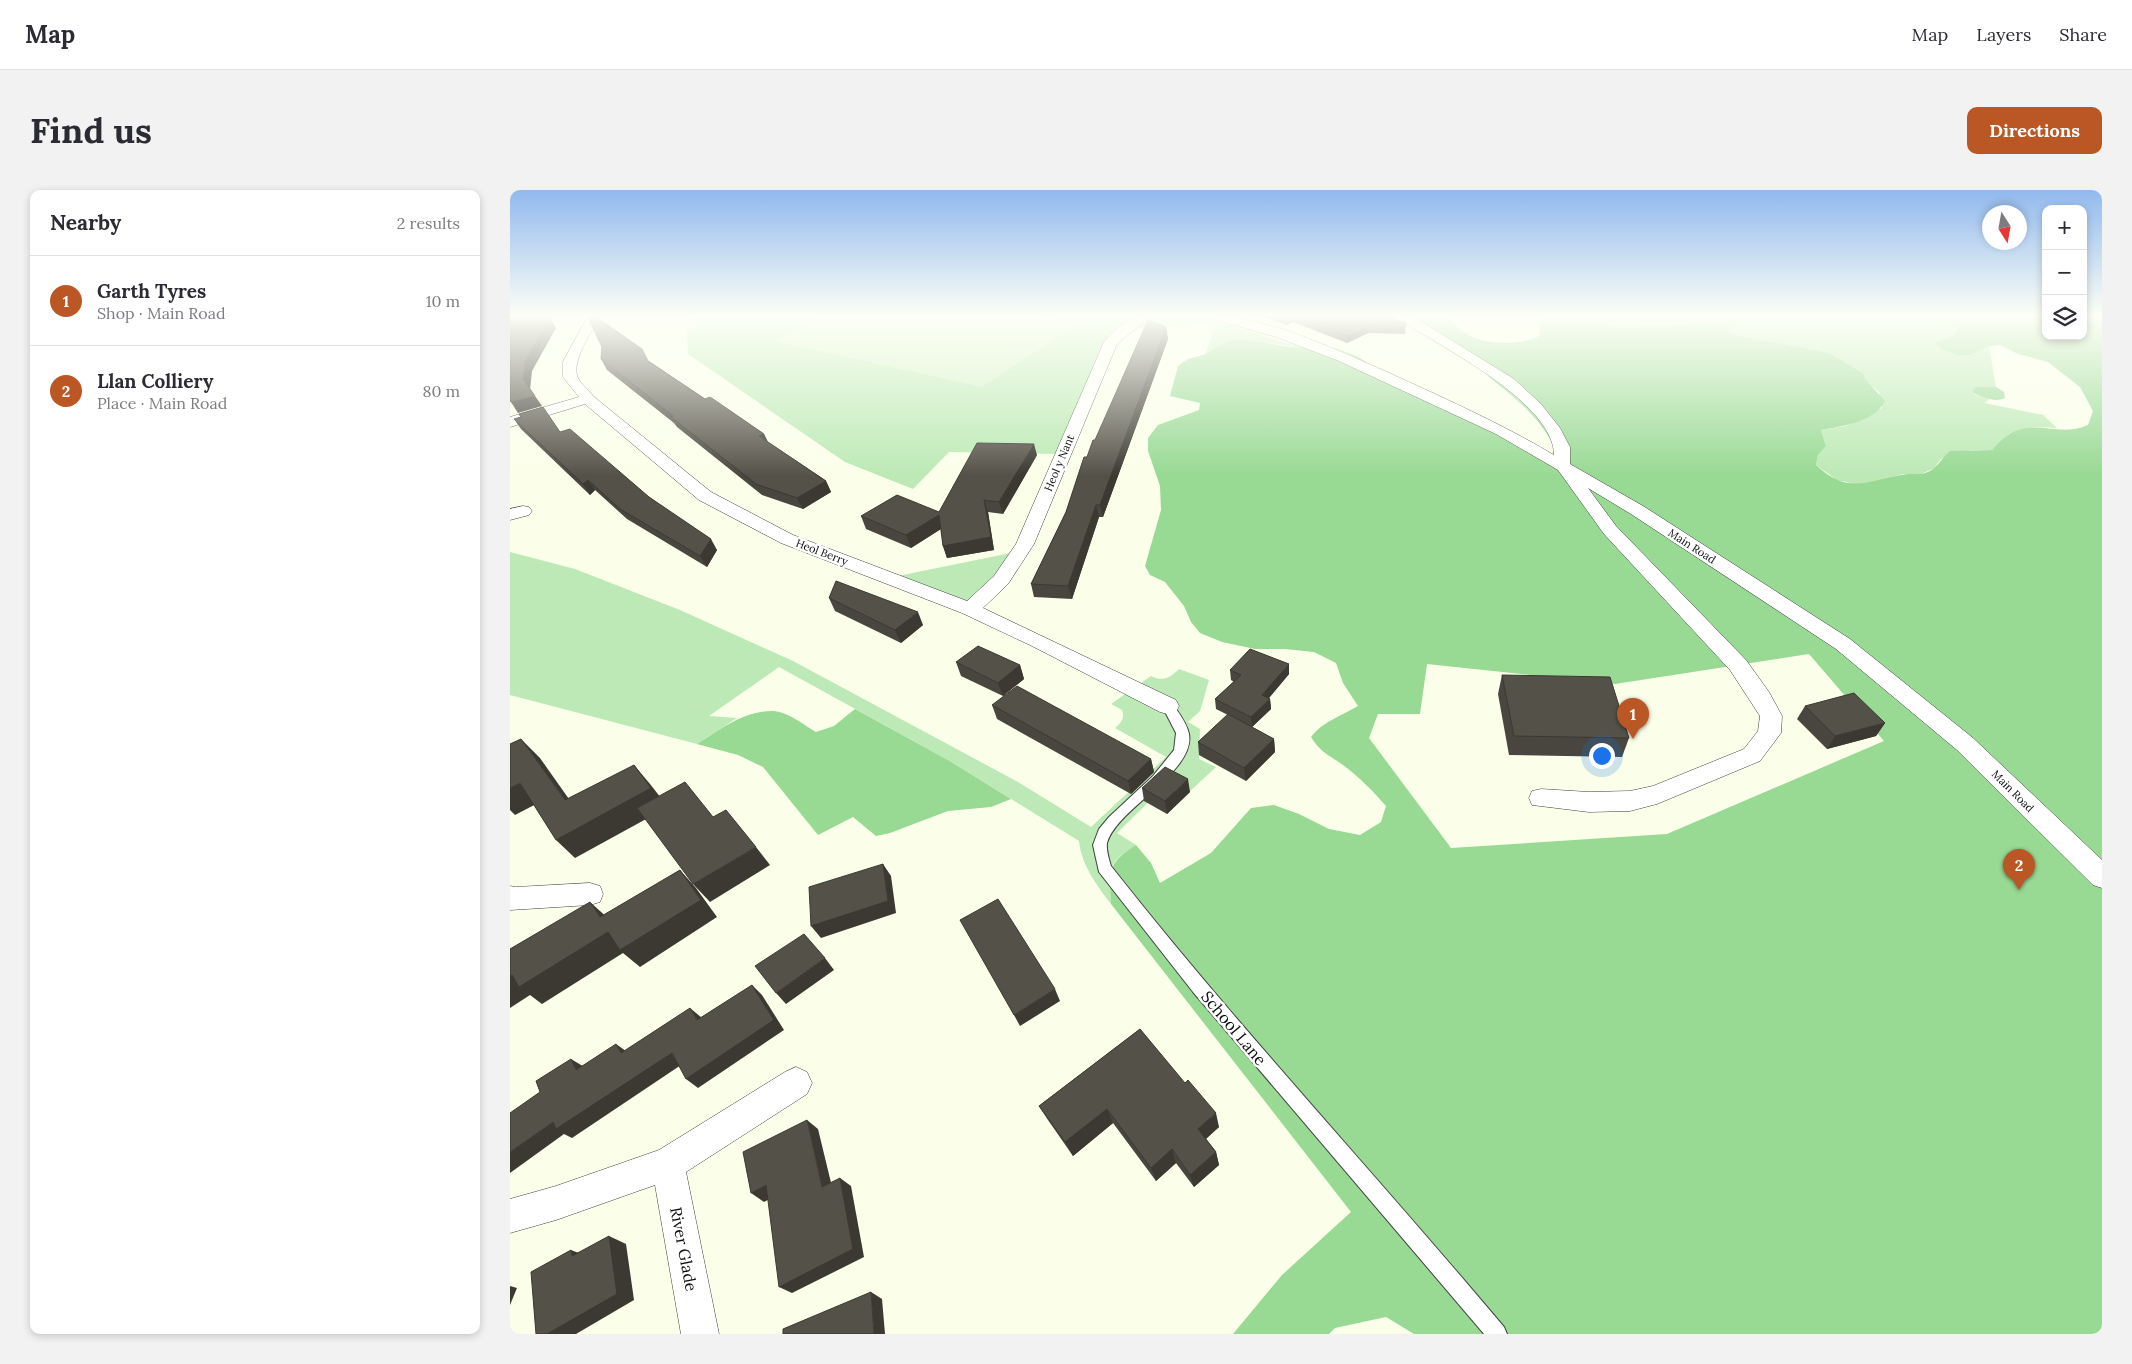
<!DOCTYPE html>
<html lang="en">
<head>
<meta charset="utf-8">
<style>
  body { margin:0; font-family:Lora,serif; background:#f2f2f3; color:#2b2b33 }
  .controls { position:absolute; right:15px; top:15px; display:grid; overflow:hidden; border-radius:10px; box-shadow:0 2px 8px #0003 }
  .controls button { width:45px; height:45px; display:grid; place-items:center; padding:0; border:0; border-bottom:1px solid #e1e1e2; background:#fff; color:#2b2b33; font:25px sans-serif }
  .compass { position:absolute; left:1472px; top:15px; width:45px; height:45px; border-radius:50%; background:#fff; box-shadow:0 2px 8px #0003; rotate:169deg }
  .you { position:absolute; left:1091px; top:565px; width:18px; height:18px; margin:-12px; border:4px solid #fff; border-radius:50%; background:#1a73e8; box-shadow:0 0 0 8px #1a73e833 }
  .badge { display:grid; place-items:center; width:32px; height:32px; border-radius:50%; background:#bb5724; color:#fff; font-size:16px; font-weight:700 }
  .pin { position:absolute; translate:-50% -41px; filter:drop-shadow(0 1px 2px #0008) }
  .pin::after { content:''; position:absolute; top:26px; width:18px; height:15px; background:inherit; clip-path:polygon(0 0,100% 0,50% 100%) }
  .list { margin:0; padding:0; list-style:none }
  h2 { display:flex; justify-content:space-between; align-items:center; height:65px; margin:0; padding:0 20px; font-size:21px }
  h2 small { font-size:16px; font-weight:400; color:#7c7c81 }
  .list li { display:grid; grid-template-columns:32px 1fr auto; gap:15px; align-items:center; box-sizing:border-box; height:90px; padding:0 20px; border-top:1px solid #e1e1e2 }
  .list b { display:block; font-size:19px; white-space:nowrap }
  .list p { margin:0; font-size:16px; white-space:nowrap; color:#7c7c81 }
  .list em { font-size:16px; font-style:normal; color:#7c7c81 }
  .icon { flex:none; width:28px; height:28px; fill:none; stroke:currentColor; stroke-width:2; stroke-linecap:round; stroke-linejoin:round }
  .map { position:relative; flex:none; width:1592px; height:1144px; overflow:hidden; border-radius:10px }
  header { display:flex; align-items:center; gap:30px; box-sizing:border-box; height:70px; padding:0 25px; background:#fff; border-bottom:1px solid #e1e1e2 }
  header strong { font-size:24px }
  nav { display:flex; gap:28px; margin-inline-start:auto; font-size:18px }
  .intro { display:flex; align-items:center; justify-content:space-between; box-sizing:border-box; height:120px; padding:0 30px }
  h1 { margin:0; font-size:35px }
  .button { padding:12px 22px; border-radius:10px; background:#bb5724; color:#fff; font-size:18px; font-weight:700 }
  main { display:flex; gap:30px; padding:0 30px }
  aside { flex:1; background:#fff; border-radius:10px; box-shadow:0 2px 8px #0003 }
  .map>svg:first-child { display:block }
</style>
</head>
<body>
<header>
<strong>Map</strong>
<nav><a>Map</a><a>Layers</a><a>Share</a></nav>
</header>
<div class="intro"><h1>Find us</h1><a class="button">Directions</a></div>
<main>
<aside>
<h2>Nearby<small>2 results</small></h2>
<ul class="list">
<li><span class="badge">1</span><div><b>Garth Tyres</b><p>Shop · Main Road</p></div><em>10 m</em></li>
<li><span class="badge">2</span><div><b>Llan Colliery</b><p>Place · Main Road</p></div><em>80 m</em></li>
</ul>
</aside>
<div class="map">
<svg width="1592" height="1144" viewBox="0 0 1592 1144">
  <rect width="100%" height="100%" fill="#fbffea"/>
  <g fill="#bce9b5">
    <path d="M181,126h527l16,4 -8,4 77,24 -60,-9 -15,2 -22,13 9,-30 -66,4h-23l-9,7 -54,119 -114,-2 -36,37 -68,-27 -157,-108 -1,-23 10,-3z"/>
    <path d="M1075,126h125c-18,11 -67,15 -88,12 -13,-2 -25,-6 -37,-12z"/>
    <path d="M1235,126h188l25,12 -4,7 -20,8 7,6 30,6 18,-9 7,41h-16l-7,7 16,5 -4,4 58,12 14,13c-28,-2 -46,-2 -65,22h-21l-30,9 -7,9 -17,8 -14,-2 -31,9 -17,1 -18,-4 -21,-15 2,-10 8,-9 -5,-16 24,-4 37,-18 -3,-16 -50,-39 -104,-20z"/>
    <path d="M510,361l-51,58 -81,-31z"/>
    <path d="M0,362l65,17 105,41 113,51 225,121 73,45 75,-70 -51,-29c6,-5 10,-10 7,-18l-11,-6 40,-28c12,6 19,2 28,-7l30,11 -9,31 -12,11 12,7 -1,30 17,8 -29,27 -20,-10 -50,49 19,12c-30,18 -27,25 -25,59 -14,-18 -30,-40 -32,-63l-131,-81 -169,-93 -70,49 28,2 -40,26 -187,-49z"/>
  </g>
  <g fill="#98d994" fill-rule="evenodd">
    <path d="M637,126h45l4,4 -42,3z"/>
    <path d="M893,126c9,0 35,-3 42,1 8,4 14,13 22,17 17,11 55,12 72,2l2,-20h44l15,7 23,5 60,-3 18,-3 8,-6h36l-19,17 103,20 35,21 1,5 20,22c-10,21 -43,25 -64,29l5,16 -8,9 -2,10c32,30 50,16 86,10 12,-3 20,3 32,-7 6,-5 10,-12 16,-17l42,-1c34,-42 60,-9 96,-25l5,-14 -13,-24 -32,-25 -30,-8 -18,-9 -11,1 -18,9h-13l-17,-6 -7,-6 20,-8 4,-7 -25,-12h113v20h37v-20h19v1018h-688l-28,-17 -51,11 -6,6h-96l49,-59 69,-63 -240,-308c-2,-33 -4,-41 25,-59l15,18 9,20 51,-30 40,-45 23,-3 25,9 30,15 31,6 21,-13 5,-16c-13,-15 -27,-29 -43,-41 -14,-10 -22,-12 -32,-28 11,-15 30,-21 47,-31l-15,-23 -7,-20 -22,-11 -29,-3h-30l-33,-7 -22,-9 -9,-11 -7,-16 -19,-24 -15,-7 -5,-9 16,-56 -1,-24 -12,-35v-13l10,-13 41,-15 1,-7 -30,-7 8,-30 10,-7 18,-5 22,-13 15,-2 47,8 45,1 24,9 28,20 174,88c-9,-30 -27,-51 -51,-71 -12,-10 -25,-19 -34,-31zM1299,464l75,87 -217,93 -216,14 -82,-110 9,-24h42l7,-50 188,20z"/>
    <path d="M1470,197h16l8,5 1,6c-10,5 -22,-1 -32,-5l1,-5z"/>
    <path d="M345,519l93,51 63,39 -20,8 -43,4 -58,22 -14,3 -23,-19 -35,18 -55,-68 -25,-12 -41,-11c24,-15 47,-34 77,-33 14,1 30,14 42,21l18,-6z"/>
  </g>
  <path fill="#d2f0c6" d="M315,126h211l42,8 -96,63 -208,-46z"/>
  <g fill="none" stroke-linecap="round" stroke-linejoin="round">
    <g stroke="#3f3f3f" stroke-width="2">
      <path id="lane" d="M658,512l4,1c6,9 15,20 17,31 7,38 -73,75 -82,109 -1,7 2,16 4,23 125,159 263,306 393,461l3,7h-23l-291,-342 -94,-120 -6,-27 6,-16 10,-12 44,-41 21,-26 2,-17 -14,-27z"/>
    </g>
    <g stroke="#3f3f3f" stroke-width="1">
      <g id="street">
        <path d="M78,126h12c-7,14 -30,46 -22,62 3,6 11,12 15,18l118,96 82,43 174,66 27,-25 22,-32 88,-202c12,-16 28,-26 47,-26l-34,28 -83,200 -26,40 -25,24 193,92 3,6 -3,6 -8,2 -8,-2 -128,-66 -70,-33 -181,-70 -82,-43 -114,-96 -75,23v-10l69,-20 -16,-20v-15z"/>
        <path d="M702,126c54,0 125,34 175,56 57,26 113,51 167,83 0,-47 -91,-96 -126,-118 -10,-6 -24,-12 -31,-21h15l102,63 27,25 19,24 10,19v17l73,42 207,133 123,99 129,122v28l-9,-3 -136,-135 -121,-101 -205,-135 -43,-26 28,38 130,134 23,32 13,24 -1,17 -21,28 -103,43 -27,7 -41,1 -57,-7 -3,-7 3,-7 9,-2 48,3 41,-1 23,-5 91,-37 14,-18 2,-15 -30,-46 -126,-136 -46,-64 -62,-36 -157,-73 -63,-24 -63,-18z"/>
        <path d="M13,316l6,1 3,4 -3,4 -19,5v-11z"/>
        <path d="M80,693l10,3 3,8 -3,8 -10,3 -80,5v-24l5,1z"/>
        <path d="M286,877l11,5 5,11 -5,11 -121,78 33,162h-38l-26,-149 -99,35 -46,13v-34l46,-13 103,-36 126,-78z"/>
      </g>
    </g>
    <use href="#lane" fill="#fff" fill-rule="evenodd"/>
    <use href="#street" fill="#fff" fill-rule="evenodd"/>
  </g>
  <g fill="#48463e">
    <path d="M750,126h127l19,7 -1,11 -37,-1 -21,10 -54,-21 -6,3z"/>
    <path d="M656,137l2,12 -65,178h-4l-27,82 -38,-2 -3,-13 35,-72 21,-55 8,-17z"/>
    <path d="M91,169l48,2 56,38 59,35 4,8 58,39 5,11 -28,17 -41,-14 -85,-68 -3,-4 -67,-53z"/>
    <path d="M11,227l39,15 89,65 68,53 -10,17 -80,-48 -32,-29 -5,5 -69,-66 -7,-10z"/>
    <path d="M527,265l-34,59 -15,-2 6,38 -47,8 -4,-12 -2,-17 -30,19 -45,-19 -5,-13 78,-4z"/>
    <path d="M319,408l94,27 -22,18 -66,-32z"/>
    <path d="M446,472l64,3 4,14 -21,17 -42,-20z"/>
    <path d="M720,480l59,4 -20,24 1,1 1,10 -19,18 22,12 1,13 -29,29 -47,-26 -1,-13 30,-27 -12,-6 -1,-10 19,-17 -3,-2z"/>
    <path d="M992,485l127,63 -7,19 -113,-2 -11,-61z"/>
    <path d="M482,515l159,54 3,13 -23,22 -134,-75z"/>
    <path d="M1295,516l80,17 -9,13 -49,13 -30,-30z"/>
    <path d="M632,598l48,4 -23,22 -23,-13z"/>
    <path d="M630,839l79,98 -13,12 10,13 3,13 -25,22 -18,-24 -20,18 -43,-58 -40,33 -25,-36 -9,-14z"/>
  </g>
  <g fill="#3b3932">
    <path d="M780,126h3v6l-6,3v-7z"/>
    <path d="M40,128l6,10 -24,43 -2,19 -7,-11 2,-18z"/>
    <path d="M859,136l-1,7 -21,10v-7z"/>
    <path d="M656,137l2,12 -65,178 -3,-12z"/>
    <path d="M25,206l7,10 -24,7 -7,-11z"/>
    <path d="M254,244l5,11 -10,-9z"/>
    <path d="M524,254l3,11 -34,59 -4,-12z"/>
    <path d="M78,290l7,10 -5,5 -7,-11z"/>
    <path d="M316,291l5,11 -28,17 -6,-11z"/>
    <path d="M474,310l4,12 6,38 -47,8 -4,-12z"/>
    <path d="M586,315l3,12 -27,82 -4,-13z"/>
    <path d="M429,325l5,12 -33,21 -5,-13z"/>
    <path d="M201,349l6,11 -10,17 -7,-11z"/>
    <path d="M408,422l5,13 -22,18 -6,-13z"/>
    <path d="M779,474v10l-26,31 -1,-10z"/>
    <path d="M510,475l4,14 -21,17 -5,-13z"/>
    <path d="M760,509l1,10 -19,18 -1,-10z"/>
    <path d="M1375,533l-9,13 -49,13 8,-13z"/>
    <path d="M11,549l19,19 43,61 -18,-19z"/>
    <path d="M764,549l1,13 -29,29 -2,-13z"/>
    <path d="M641,569l3,13 -23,22 -3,-13z"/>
    <path d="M124,575l16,19 18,23 -93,51 -19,-18z"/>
    <path d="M678,589l2,13 -23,22 -2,-13z"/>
    <path d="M10,593l20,19 -25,13 -5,-5v-22z"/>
    <path d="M246,657l14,18 -60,37 -17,-18z"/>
    <path d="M373,674l8,12 5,37 -75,25 -10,-12z"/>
    <path d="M170,680l16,18 21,29 -77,50 -17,-14 -81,51 -12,-9 -20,13v-32z"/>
    <path d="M80,712l20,18 -10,-3z"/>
    <path d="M315,768l9,12 -48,34 -10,-11z"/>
    <path d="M242,795l10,10 22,35 -86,58 -12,-9z"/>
    <path d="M545,799l5,12 -40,25 -6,-11z"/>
    <path d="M180,818l12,10 -5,2z"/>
    <path d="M106,854l14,10 -9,-1z"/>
    <path d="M162,863l12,10 -112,75 -8,-4 -54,39v-21l43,-30z"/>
    <path d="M61,869l15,9 -10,2z"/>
    <path d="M597,919l6,14 -40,33 -8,-14z"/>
    <path d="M706,923l3,14 -18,16 -3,-14z"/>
    <path d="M297,930l11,9 16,66 -12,-8z"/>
    <path d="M662,959l4,14 -20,18 -5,-13z"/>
    <path d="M706,962l3,13 -25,22 -4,-12z"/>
    <path d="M330,988l11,8 13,71 -72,36 -13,-6z"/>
    <path d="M256,995l13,9 -15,8 -13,-9z"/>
    <path d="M99,1046l17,8 8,56 -58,34h-29z"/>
    <path d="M61,1060l18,7 -17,-1z"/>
    <path d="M0,1096l7,2 -7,17z"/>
    <path d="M361,1102l11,7 3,35h-11z"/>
  </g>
  <g fill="#545148" stroke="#3b3932">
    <path d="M0,126h37l3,2 -25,43 -2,18 12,17 -24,6 -1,-1z"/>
    <path d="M81,126h4l47,33 6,12 57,38 5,-2 6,4 48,33 -5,2 67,45 -29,17 -41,-14 -85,-67 2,-1 -72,-57 1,-12 -13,-28z"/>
    <path d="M786,126h91l19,7 -1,4 -36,-1 -22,10z"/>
    <path d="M638,130l18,7 -66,178h-4l-28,81 -37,-2 35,-72 18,-55h3l6,-17h2z"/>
    <path d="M33,217l17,25 10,-3 79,68 62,42 -11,17 -80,-47 -32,-29 -5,4 -69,-65 7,-2 -2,-3z"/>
    <path d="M467,253l57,1 -35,58 -15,-2 7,37 -48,9 -4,-31 -33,20 -45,-19 36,-21 42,17z"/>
    <path d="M326,391l82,31 -23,18 -66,-32z"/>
    <path d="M468,456l42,19 -22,18 -42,-21z"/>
    <path d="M740,459l39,15 -27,31 8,4 -19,18 -36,-18 26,-24 -11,-5z"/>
    <path d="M992,485l108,2 19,61 -115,-2z"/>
    <path d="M507,496l134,73 -23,22 -136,-76z"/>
    <path d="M1344,503l31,30 -50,13 -30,-30z"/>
    <path d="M718,524l46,25 -30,29 -46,-26z"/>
    <path d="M11,549l44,61 69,-35 17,23 -95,52 -36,-57 -10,5v-44z"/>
    <path d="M655,577l23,12 -23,22 -23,-13z"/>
    <path d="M175,592l28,35 13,-7 30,37 -63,37 -56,-76z"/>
    <path d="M373,674l5,37 -77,25 -2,-39z"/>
    <path d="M170,680l21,30 -81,50 -12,-18 -89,55 -7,-12 -2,1v-27l80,-47 10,15z"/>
    <path d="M488,709l57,90 -41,26 -54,-95z"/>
    <path d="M294,744l21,24 -49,35 -21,-27z"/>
    <path d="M242,795l22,35 -88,59 -14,-26 -116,76 -3,-7 -43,30v-39l30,-21 -4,-11 35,-22 5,11 40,-26 5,9 69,-45 7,12z"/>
    <path d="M630,839l45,54 3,-3 28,33 -18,16 18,23 -26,23 -18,-26 -21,19 -44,-59 -42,33 -26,-36z"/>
    <path d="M297,930l15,67 18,-9 13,71 -74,38 -13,-102 -15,8 -8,-41z"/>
    <path d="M99,1046l8,58 -70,40h-11l-5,-62 40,-22 1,6z"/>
    <path d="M361,1102l3,42h-91v-5z"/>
  </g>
  <linearGradient id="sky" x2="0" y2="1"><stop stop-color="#91b9ee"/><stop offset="0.44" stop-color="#fdfff6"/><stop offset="1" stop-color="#fdfff6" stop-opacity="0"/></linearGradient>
  <rect width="1592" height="286" fill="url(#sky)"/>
  <g text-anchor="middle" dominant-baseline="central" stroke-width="5" stroke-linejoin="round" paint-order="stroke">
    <g font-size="11" fill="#0c0c0c" stroke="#fff">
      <text transform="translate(549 273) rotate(-67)">Heol y Nant</text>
      <text transform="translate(1182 356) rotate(33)">Main Road</text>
      <text transform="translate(312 362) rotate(21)">Heol Berry</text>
      <text transform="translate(1503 601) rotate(45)">Main Road</text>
    </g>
    <g font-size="16" fill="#0c0c0c" stroke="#fff">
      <text transform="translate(724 838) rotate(50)">School Lane</text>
      <text transform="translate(174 1059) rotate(79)">River Glade</text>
    </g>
  </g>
</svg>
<div class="controls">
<button>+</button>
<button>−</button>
<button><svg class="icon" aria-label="layers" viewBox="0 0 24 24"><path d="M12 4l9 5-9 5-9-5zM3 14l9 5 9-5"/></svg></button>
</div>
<svg class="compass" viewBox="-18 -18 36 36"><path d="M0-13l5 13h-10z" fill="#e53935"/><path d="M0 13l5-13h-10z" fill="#7c7c81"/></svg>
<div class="you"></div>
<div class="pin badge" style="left:1123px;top:549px">1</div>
<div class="pin badge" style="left:1509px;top:700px">2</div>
</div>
</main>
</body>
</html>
